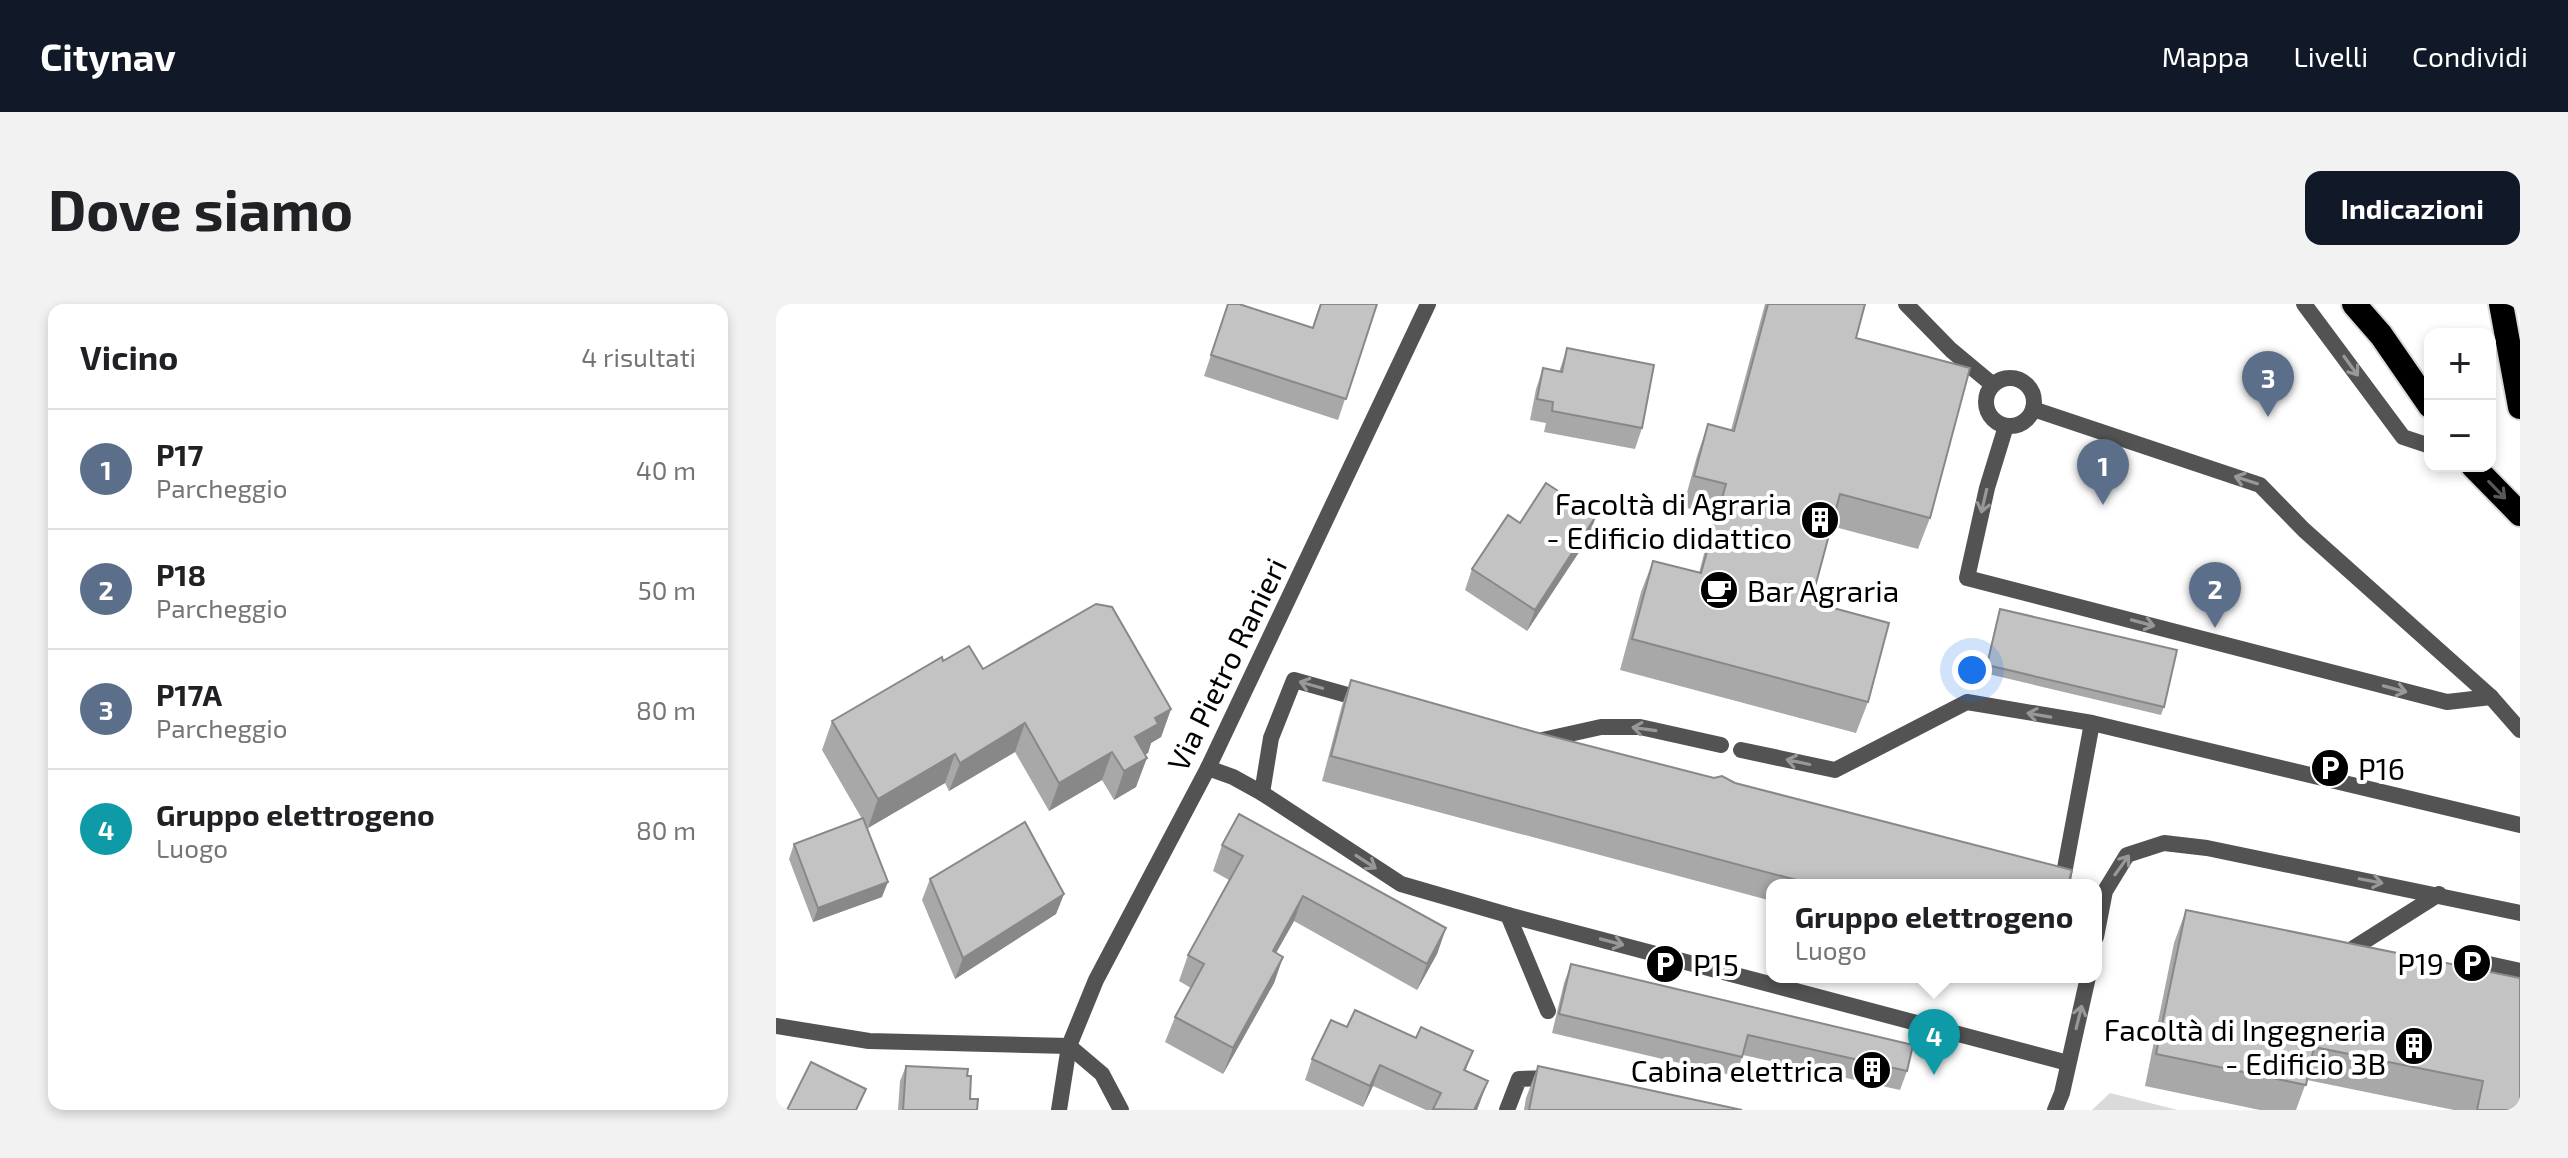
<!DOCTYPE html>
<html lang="it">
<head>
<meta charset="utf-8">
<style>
  body { margin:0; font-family:"Exo 2",sans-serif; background:#f2f2f2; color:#202124 }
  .controls { position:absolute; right:24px; top:24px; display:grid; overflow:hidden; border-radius:16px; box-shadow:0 4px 12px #0003 }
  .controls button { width:72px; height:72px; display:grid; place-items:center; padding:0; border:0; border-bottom:2px solid #e0e0e0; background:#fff; color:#202124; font:40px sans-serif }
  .you { position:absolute; left:1196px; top:366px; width:28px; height:28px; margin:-20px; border:6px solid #fff; border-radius:50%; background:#1a73e8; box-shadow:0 0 0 12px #1a73e833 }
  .badge { display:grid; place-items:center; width:52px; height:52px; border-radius:50%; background:#111827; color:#fff; font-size:26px; font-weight:700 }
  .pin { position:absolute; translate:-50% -66px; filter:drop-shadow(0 2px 4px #0008) }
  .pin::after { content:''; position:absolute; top:42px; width:28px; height:24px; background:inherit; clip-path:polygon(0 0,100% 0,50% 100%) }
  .popup { position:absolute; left:990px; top:575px; width:336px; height:104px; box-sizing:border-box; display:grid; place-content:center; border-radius:16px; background:#fff; filter:drop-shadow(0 2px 6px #0005); font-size:26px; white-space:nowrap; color:#757577 }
  .popup b { font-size:30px; color:#202124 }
  .popup::after { content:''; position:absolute; left:50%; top:100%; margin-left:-16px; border:16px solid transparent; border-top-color:#fff }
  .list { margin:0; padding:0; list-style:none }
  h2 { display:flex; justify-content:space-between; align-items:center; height:104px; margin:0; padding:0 32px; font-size:34px }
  h2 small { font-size:26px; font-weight:400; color:#757577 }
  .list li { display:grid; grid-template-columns:52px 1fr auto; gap:24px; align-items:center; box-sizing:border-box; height:120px; padding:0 32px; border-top:2px solid #e0e0e0 }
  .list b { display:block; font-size:30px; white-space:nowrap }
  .list p { margin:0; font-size:26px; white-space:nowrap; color:#757577 }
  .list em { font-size:26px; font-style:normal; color:#757577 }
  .map { position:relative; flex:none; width:1744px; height:806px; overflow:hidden; border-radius:16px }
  header { display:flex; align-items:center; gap:48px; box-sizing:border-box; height:112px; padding:0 40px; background:#111827; color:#fff }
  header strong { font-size:38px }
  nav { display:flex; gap:44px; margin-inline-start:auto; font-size:28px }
  .intro { display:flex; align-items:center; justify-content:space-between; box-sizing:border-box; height:192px; padding:0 48px }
  h1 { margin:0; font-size:56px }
  .button { padding:20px 36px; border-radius:16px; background:#111827; color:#fff; font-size:28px; font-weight:700 }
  main { display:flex; gap:48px; padding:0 48px }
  aside { flex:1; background:#fff; border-radius:16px; box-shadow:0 4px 12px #0003 }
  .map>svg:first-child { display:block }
</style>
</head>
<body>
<header>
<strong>Citynav</strong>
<nav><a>Mappa</a><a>Livelli</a><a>Condividi</a></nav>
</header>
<div class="intro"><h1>Dove siamo</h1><a class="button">Indicazioni</a></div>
<main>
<aside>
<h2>Vicino<small>4 risultati</small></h2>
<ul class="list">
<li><span class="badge" style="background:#5c6f8a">1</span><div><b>P17</b><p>Parcheggio</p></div><em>40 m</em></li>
<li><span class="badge" style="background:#5c6f8a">2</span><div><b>P18</b><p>Parcheggio</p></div><em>50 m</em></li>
<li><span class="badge" style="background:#5c6f8a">3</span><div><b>P17A</b><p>Parcheggio</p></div><em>80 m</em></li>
<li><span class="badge" style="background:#0f9aa8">4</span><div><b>Gruppo elettrogeno</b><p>Luogo</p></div><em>80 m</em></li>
</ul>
</aside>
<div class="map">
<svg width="1744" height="806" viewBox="0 0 1744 806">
  <rect width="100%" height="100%" fill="#fff"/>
  <path fill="#dadada" d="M1334,789l68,17h-86z"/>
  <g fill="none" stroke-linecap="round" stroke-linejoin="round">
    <g stroke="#dbdbdb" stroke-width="28">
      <g id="highway">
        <path d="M1578,0l27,31 49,71"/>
        <path d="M1725,0l19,103"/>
        <path d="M1697,162l47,48"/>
      </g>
    </g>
    <g stroke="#535353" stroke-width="16">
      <path d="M1130,0l45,46 42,35"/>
      <path d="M1528,0l99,133 27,9"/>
      <circle cx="1234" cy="98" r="24"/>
      <path d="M1257,105l227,76 44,45 187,167 29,33"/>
      <path d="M1230,122l-19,62 -20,90 480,124 44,-5"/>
      <path d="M589,396l-71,-20 -23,58 -9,55 139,91 107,31 560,148"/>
      <path d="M762,437l63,-14h39l81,18"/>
      <path d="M965,446l94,20 132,-68 125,21 428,102"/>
      <path d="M432,464l25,9 29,16"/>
      <path d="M1276,573l11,2 29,-156"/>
      <path d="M732,611l40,96"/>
      <path d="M1320,633l9,-46 22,-36 37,-12 43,5 313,65"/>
      <path d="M1563,646l10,1 90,-57"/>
      <path d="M1679,677l20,-20 45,10"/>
      <path d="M0,722l93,15 200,5 33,28 19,36"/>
      <path d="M731,806l12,-31 33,-1"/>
      <path d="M1279,806l7,-17 26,-116"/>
    </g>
    <path stroke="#535353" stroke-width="16" d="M283,806l10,-64 27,-66 112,-212 220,-464"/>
    <use href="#highway" stroke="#000" stroke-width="24"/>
  </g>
  <g fill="#a8a8a8">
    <path d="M452,0l84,24 8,-24h57l-39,116 -134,-44z"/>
    <path d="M989,0h100l-9,34 74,180 -12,31 -87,-23 -20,76 57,100 -12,31 -236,-63 21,-78 12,-31 46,12 15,-58 -31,-8 14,-51 11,-32 23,6z"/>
    <path d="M791,44l75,80 -7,21 -91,-17 2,-9 -16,-3 6,-31 7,-21 16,4z"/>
    <path d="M744,219l69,14 -62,94 -62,-41 7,-21z"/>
    <path d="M1224,305l164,98 -3,8 -177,-42z"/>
    <path d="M167,357l228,48 -10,28 -10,6 -3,10 -3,1 -9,33 -22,13 -12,-20 -53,31 -34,-59 -66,39 -4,-8 -77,45 14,69 -69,25 -24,-63 5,-15 68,-25 -40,-69 10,-29z"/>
    <path d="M575,376l184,52 200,51 333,102h-296v16l-450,-120 20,-76z"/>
    <path d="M446,541l224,83 -9,26 -20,36 -123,-69 -18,32 7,4 -9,26 -51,91 -58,-32 10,-25 16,-29 -12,-7 9,-26 41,-75 -16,-9z"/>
    <path d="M154,575l134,15 -8,20 -101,65 -33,-79z"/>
    <path d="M1410,606l334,68v132h-66l-147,-30 -11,30h-36l-115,-24 29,-143z"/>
    <path d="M795,660l336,107 -7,19 -157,-35 -8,21 -183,-43 12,-50z"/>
    <path d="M571,723l69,11 57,13 -7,19 14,32 -3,8h-51l-53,-24 -10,21 -58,-27 7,-21z"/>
    <path d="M130,762l64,33 7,11h-79l2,-29z"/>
    <path d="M762,762l204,44h-218l2,-12z"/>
  </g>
  <g fill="#888">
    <path d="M820,212l-7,21 -62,94 8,-21z"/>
    <path d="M395,405l-10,28 -10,6 -3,10 -23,13 10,-29 20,-19z"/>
    <path d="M249,419l-10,29 -66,39 11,-28z"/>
    <path d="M336,448l-10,28 -53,31 10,-28z"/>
    <path d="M179,450l-10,29 -77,45 10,-29z"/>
    <path d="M371,454l-11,29 -22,13 10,-29z"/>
    <path d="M112,578l-6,15 -69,25 5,-14z"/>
    <path d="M288,590l-8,20 -101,65 8,-21z"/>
    <path d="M527,592l-9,25 -31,55 10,-25z"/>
    <path d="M670,624l-9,26 -20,36 10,-26z"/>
    <path d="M507,653l-9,26 -51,91 10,-26z"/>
    <path d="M604,761l-7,21 -10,21 7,-21z"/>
    <path d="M712,777l-11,29h-3z"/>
  </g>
  <g fill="#c3c3c3" stroke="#888" stroke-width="2">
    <path d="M452,0h11l74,24 8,-24h56l-31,95 -135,-44z"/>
    <path d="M992,0h97l-9,34 114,30 -40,150 -90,-24 -29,108 78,21 -21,79 -236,-63 21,-78 48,12 25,-89 -32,-8 14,-52 26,7z"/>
    <path d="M791,44l87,17 -12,63 -90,-17 1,-9 -16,-3 6,-31 19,4z"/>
    <path d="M770,179l50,33 -61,94 -63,-41 36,-54 12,8z"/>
    <path d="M320,300l16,3 59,102 -16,9 3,6 -23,13 12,21 -23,13 -12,-19 -53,31 -34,-60 -65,40 -5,-9 -77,45 -46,-78 110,-64 1,4 26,-15 14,23z"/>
    <path d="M1224,305l177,41 -13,57 -177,-42z"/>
    <path d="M575,376l184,52 179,46 8,-2 13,7 337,87 -4,15h-253l-484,-129z"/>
    <path d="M463,510l207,114 -19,36 -124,-68 -30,55 10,6 -50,91 -58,-31 29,-53 -16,-9 55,-99 -21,-11z"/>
    <path d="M87,514l25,64 -70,26 -24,-64z"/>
    <path d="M249,518l39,72 -101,64 -33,-79z"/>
    <path d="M1410,606l334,68v132h-43l6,-29 -169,-34 -8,38 -150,-31z"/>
    <path d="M795,660l342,81 -6,26 -159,-36 -6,22 -183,-43z"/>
    <path d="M579,706l61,28 5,-11 52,24 -9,19 24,11 -14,29 -41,-1 8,-16 -61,-28 -10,21 -58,-27 19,-39 16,7z"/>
    <path d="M35,758l55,27 -10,21h-69z"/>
    <path d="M130,762l62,3 -1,7h4l-1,23h8l-1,11h-74z"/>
    <path d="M762,762l204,44h-213z"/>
  </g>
  <defs><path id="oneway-shaft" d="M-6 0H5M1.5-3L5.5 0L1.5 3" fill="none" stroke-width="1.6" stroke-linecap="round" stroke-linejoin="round" transform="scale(2)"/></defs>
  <g stroke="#989898">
    <use href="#oneway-shaft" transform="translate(1575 62) rotate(54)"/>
    <use href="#oneway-shaft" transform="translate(1470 176) rotate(-162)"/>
    <use href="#oneway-shaft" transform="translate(1208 197) rotate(103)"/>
    <use href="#oneway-shaft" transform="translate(1367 319) rotate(15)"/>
    <use href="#oneway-shaft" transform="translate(535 381) rotate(-164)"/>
    <use href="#oneway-shaft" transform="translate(1619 385) rotate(15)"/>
    <use href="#oneway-shaft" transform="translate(1263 411) rotate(-170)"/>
    <use href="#oneway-shaft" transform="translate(868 425) rotate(-172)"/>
    <use href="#oneway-shaft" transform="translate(1022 458) rotate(-168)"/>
    <use href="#oneway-shaft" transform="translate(590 558) rotate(33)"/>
    <use href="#oneway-shaft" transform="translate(1346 561) rotate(-54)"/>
    <use href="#oneway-shaft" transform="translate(1595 577) rotate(11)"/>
    <use href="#oneway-shaft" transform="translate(836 638) rotate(15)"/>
    <use href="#oneway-shaft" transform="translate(1303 713) rotate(-76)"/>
  </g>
  <use stroke="#595959" href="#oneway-shaft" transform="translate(1721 186) rotate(46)"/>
  <defs>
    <g id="building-disc" transform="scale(2)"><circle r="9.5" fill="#000" stroke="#fff"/><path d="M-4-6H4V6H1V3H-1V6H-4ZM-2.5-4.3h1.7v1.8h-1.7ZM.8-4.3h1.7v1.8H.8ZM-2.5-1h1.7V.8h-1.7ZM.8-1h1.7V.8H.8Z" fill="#fff"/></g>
    <g id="cafe-disc" transform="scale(2)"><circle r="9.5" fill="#000" stroke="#fff"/><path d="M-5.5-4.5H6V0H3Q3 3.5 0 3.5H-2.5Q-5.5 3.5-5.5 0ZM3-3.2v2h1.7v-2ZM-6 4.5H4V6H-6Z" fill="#fff"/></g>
    <g id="parking-disc" transform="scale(2)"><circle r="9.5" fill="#000" stroke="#fff"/><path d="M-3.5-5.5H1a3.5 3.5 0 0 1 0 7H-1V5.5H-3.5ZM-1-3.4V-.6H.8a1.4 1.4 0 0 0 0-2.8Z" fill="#fff"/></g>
  </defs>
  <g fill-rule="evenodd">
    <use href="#building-disc" x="1044" y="216"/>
    <use href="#cafe-disc" x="943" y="286"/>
    <use href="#parking-disc" x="1554" y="464"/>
    <use href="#parking-disc" x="1696" y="659"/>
    <use href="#parking-disc" x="889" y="660"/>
    <use href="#building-disc" x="1638" y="742"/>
    <use href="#building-disc" x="1096" y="766"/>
  </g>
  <g text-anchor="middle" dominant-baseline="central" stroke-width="8" stroke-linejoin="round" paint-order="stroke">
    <g font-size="30" fill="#000" stroke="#fff" text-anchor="end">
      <text x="1016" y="199">Facoltà di Agraria<tspan x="1016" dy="34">- Edificio didattico</tspan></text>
      <text x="971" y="286" text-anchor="start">Bar Agraria</text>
      <text x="1582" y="464" text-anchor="start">P16</text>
      <text x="1668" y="659">P19</text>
      <text x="917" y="660" text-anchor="start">P15</text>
      <text x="1610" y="725">Facoltà di Ingegneria<tspan x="1610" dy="34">- Edificio 3B</tspan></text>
      <text x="1068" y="766">Cabina elettrica</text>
    </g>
    <g font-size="30" fill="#000" stroke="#fff">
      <text transform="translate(450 360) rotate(-64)">Via Pietro Ranieri</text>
    </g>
  </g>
</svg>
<div class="controls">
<button>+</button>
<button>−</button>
</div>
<div class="you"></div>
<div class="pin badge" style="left:1327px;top:201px;background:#5c6f8a">1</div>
<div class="pin badge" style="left:1439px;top:324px;background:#5c6f8a">2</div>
<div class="pin badge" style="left:1492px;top:113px;background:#5c6f8a">3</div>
<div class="pin badge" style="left:1158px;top:771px;background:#0f9aa8">4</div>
<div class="popup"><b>Gruppo elettrogeno</b>Luogo</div>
</div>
</main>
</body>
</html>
